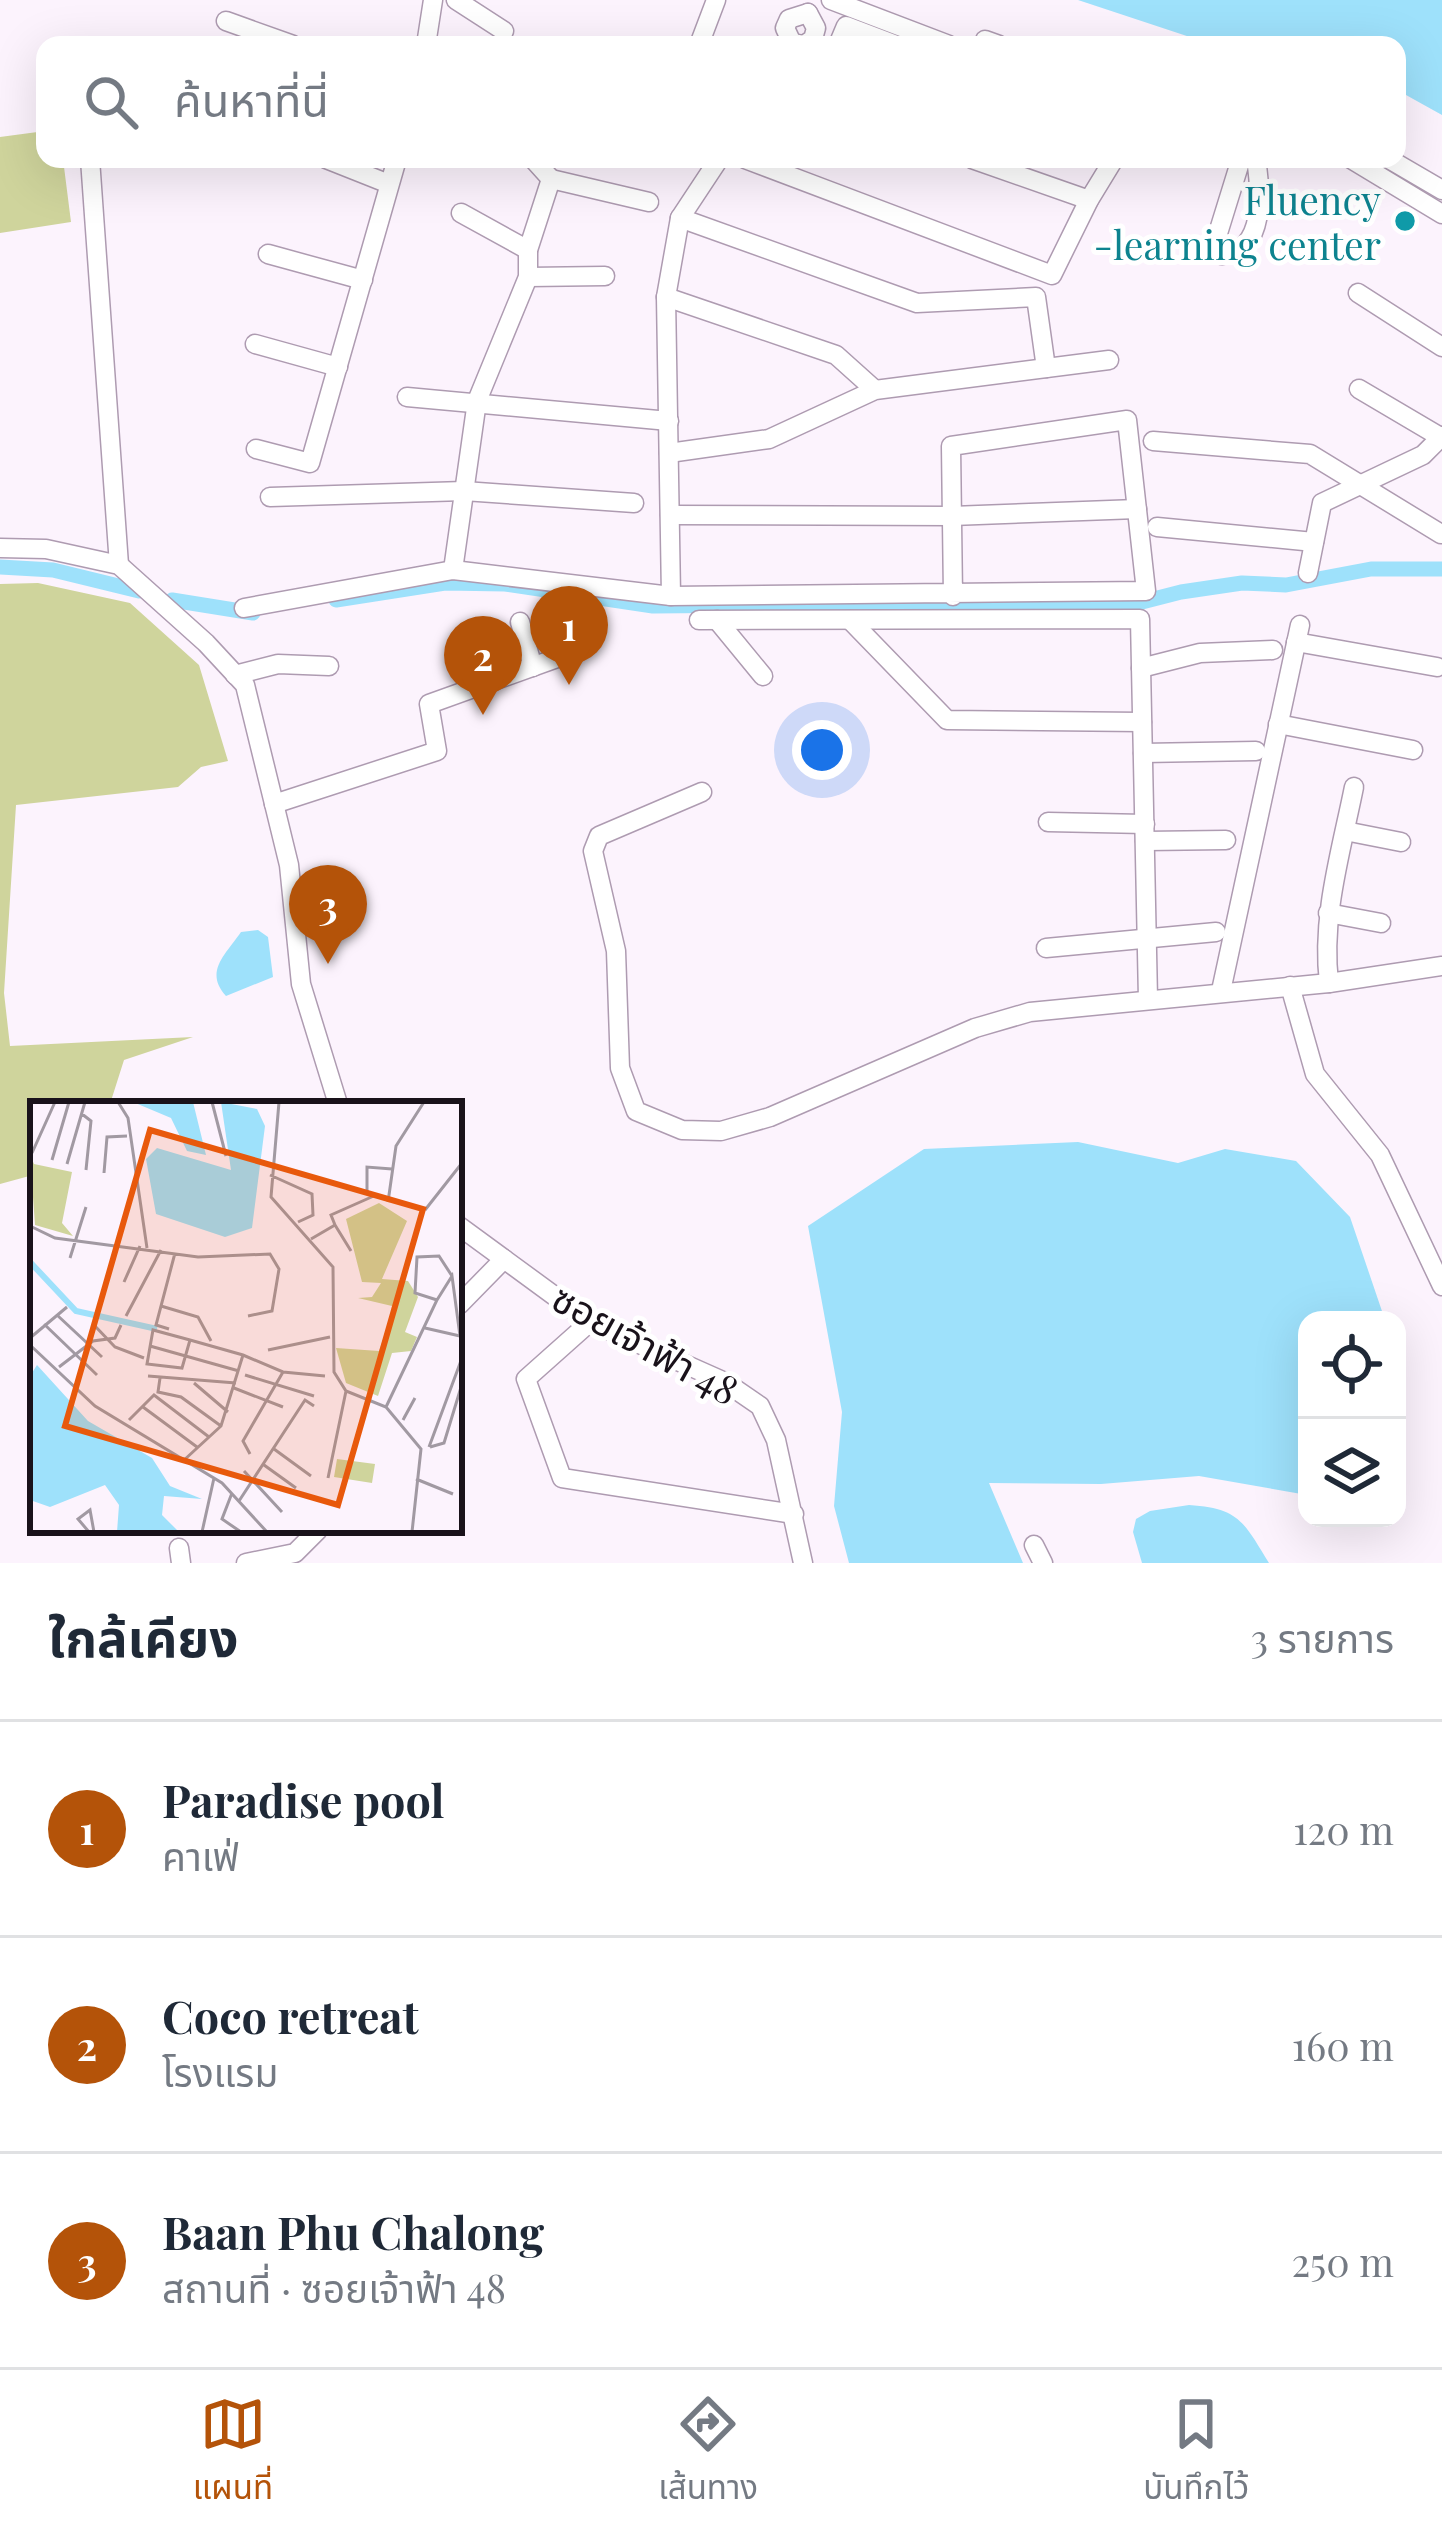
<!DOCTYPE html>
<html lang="th">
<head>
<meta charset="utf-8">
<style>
  body { margin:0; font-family:"Playfair Display","Noto Sans Thai",serif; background:#f2f2f3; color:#1f2937 }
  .controls { position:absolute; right:36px; bottom:36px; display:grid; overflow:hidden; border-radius:24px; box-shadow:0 12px 48px #0002 }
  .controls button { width:108px; height:108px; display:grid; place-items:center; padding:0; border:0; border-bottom:3px solid #e0e1e3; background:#fff; color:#1f2937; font:60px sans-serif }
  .you { position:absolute; left:822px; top:750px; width:42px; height:42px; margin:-30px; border:9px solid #fff; border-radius:50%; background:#1a73e8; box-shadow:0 0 0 18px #1a73e833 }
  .badge { display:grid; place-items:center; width:78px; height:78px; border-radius:50%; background:#b45309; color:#fff; font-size:39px; font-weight:700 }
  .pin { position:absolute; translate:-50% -99px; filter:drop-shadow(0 3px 6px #0008) }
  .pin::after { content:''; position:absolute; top:63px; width:42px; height:36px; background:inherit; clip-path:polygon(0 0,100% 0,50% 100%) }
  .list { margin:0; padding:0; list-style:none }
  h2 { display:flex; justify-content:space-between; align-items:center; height:156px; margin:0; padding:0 48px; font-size:51px }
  h2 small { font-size:39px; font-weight:400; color:#747a83 }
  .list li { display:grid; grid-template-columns:78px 1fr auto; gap:36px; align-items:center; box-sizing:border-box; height:216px; padding:0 48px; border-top:3px solid #e0e1e3 }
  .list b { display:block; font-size:45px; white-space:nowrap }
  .list p { margin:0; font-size:39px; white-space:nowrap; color:#747a83 }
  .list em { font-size:39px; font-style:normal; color:#747a83 }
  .icon { flex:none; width:66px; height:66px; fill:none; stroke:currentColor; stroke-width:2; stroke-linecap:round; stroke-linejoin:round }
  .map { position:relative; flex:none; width:1442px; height:1563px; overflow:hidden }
  .search { position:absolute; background:#fff; box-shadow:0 12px 48px #0002; left:36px; right:36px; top:36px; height:132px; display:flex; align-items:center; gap:30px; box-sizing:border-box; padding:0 42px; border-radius:24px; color:#747a83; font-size:45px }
  .sheet { height:804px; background:#fff }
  nav { display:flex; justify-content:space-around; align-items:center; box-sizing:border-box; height:168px; border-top:3px solid #e0e1e3; background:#fff; font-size:33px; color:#747a83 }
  nav a { display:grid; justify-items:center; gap:6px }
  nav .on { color:#b45309 }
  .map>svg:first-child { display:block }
</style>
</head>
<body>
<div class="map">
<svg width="1442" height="1563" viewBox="0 0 1442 1563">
  <rect width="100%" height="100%" fill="#fcf3fd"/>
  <g fill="#cfd49c">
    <path d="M45,131v28h18l8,63 -71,11v-96z"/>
    <path d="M38,583l92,20 69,62 29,96 -27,6 -23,20 -162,18 -12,188 6,53 183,-9 -69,23 -14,44h-77v71l-33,9v-600z"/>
  </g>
  <g fill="#9ee1fb">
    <path d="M1078,0h364v115l-45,-25v-45h-183z"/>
    <path d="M258,930l10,7 5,40 -47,19c-22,-24 -1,-41 15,-64z"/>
    <path d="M1078,1142l100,21 47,-14 71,12 54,56 35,103h-78v175l-108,-19 -98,8 -112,-1 34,80h-174l-15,-57 8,-94 -34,-186 116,-77z"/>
    <path d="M1189,1505c51,3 55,18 80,58h-127l-9,-31 3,-13 14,-8z"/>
  </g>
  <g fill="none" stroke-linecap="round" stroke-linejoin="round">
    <g stroke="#9ee1fb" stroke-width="15">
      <path d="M0,567l53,3 86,21"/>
      <path d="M172,600l81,13"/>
      <path d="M336,600l109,-17 60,1 148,22 489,-4 39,-10 61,-9 44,2 85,-16h71"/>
    </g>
    <g stroke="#ae9bb1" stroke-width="21">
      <g id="minor">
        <path d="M456,0l48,31"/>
        <path d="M831,0l118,45"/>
        <path d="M226,21l67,24"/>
        <path d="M985,40l14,5"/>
        <path d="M792,43l12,2 9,-6 3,-11 -8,-15"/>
        <path d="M792,43l-7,-15 4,-9 19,-6"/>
        <path d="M426,45l7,-45"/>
        <path d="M699,45l17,-45"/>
        <path d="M838,45l8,-19 50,19"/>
        <path d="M90,159l29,406"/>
        <path d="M326,159l63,25"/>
        <path d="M745,159l307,116 37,-75 25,-41"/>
        <path d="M972,159l117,41"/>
        <path d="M1241,159l-26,84 7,12c44,-3 39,-64 34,-96"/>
        <path d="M1351,159l91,55"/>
        <path d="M1389,159l53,31"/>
        <path d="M551,179l98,23"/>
        <path d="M461,213l67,37"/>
        <path d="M680,218l237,85 119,-6 10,71"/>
        <path d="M268,254l95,26"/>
        <path d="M528,277l77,-1"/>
        <path d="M1358,293l84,54"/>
        <path d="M666,297l170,58 39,35"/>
        <path d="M255,344l83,23"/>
        <path d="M1359,389l83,49"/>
        <path d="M407,397l262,24"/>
        <path d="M1153,441l157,13 131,80"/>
        <path d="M256,449l54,14 87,-304"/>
        <path d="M669,453l100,-14 106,-49 234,-30"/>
        <path d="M270,497l194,-6 170,12"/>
        <path d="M670,515l282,1 185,-7"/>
        <path d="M1157,527l157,15"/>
        <path d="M0,548l46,1 73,16 87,78 39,42 44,180 12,119 37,120"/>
        <path d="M453,570l24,-169 51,-124v-27l23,-71 -18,-20"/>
        <path d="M1308,573l14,-70 101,-48 19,-19"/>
        <path d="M671,596l-5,-299 14,-79 39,-59"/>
        <path d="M244,608l209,-38 218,26 475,-5 -19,-171 -176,26 2,150"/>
        <path d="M699,620l441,-1 8,380"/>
        <path d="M717,620l46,56"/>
        <path d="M850,620l97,100 195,2"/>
        <path d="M520,622l13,45"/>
        <path d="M1296,642l141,25"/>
        <path d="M1141,668l59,-15 73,-3"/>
        <path d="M235,675l43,-11 51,2"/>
        <path d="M1278,724l135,26"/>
        <path d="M1143,753l113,-2"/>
        <path d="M702,792l-103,44 -6,15 23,100 4,117 16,43 46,19 39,1 49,-14 205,-89 55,-16 299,-29 113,-17"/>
        <path d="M274,804l163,-53 -8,-47 128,-46"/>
        <path d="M1048,822l97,2"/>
        <path d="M1345,831l56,11"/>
        <path d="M1145,841l81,-1"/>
        <path d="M1328,913l53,10"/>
        <path d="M1046,948l170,-16"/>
        <path d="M1329,983c-8,-66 12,-131 25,-196"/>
        <path d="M1290,986l25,88 65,81 62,131"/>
        <path d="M1221,991l79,-366"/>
        <path d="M459,1226l131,96 135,60 35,24 16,34 27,123"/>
        <path d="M459,1305l45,-46"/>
        <path d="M590,1322l-64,57 36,99 232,36"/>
        <path d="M1034,1545l9,18"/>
        <path d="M179,1548l2,15"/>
        <path d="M246,1563l49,-10 23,-23"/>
      </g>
    </g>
    <use href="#minor" stroke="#fff" stroke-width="18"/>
  </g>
  <circle fill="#0f9aa8" stroke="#fff" stroke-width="4.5" cx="1405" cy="221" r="12"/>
  <g text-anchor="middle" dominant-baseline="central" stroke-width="10" stroke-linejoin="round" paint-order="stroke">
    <g font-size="39" fill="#0d838f" stroke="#fff" text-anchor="end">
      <text x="1381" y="199">Fluency<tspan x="1381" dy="45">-learning center</tspan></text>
    </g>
    <g font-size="39" fill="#19121a" stroke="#fff">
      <text transform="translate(646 1343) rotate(29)">ซอยเจ้าฟ้า 48</text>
    </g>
  </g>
  <g transform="translate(30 1101)">
    <rect width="432" height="432" fill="#fcf3fd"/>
    <path d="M0,54l4,9 38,8 -10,51 11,13 -38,-11zM349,102l28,18 -25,58 26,2 10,16 -13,35 12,5 -6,14 -19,2 -14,43 -32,-13 -10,-35 43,3 12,-35 1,-10 -34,-8 14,-1 9,-14 -19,-1 -16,-63zM307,358l38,5 -3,19 -38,-6z" fill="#cfd49c"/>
    <path d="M103,1h60l13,53 -19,-4 -16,-33zM191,1l36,7 8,17 -13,102 -27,9 -69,-23 -10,-55 11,-11 74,22zM7,264l51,56 64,37 18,28 32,13 -38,-3 -2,19 17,17h-62l2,-27 -14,-20 -55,22 -20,-7v-124z" fill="#9ee1fb"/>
    <path fill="none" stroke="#9ee1fb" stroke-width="6" d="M0,161l46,49 81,18"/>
    <path fill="none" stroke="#a199a2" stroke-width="3" d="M88,1l10,16 19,130M182,1l14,54M249,1l-8,95 62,70 1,105 12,19 40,16 35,42 -9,83M52,13l9,7 -5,49M2,52l23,-51M22,59l17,-58M37,63l18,-62M74,72l3,-36 20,-1M240,74l42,19 1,21 -15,7M337,93v-27l25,2M358,101l8,-56 28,-44M395,109l37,-47M305,124l-4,-10 45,-20M0,125l25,12 143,19 72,-3 9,15 -7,42 -24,5M281,138l24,-14 16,26M40,157l16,-51M94,181l16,-36M131,205l37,11 13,24M27,214l45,42M96,215l35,-66M14,223l53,51M64,224l21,22 29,11M395,227l35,8 -8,-60 -15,24M139,228l-13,-4 19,-72M0,237l37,-31M160,239l-8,28 -35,-4 6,-34 37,10 53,15 40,17 42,4M0,244l65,61 127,77 45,49M120,245l89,25M238,249l62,-13M29,266l34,-26 22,-3 6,-13M215,274l69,21M118,275l88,7M130,277l-2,14 23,5 40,29M164,282l34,29M204,287l49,19M113,306l54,40M356,306l51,-107 -22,-7 2,-36 22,-1 13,20M99,319l25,-25 55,42M373,319l12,-22 -11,20M399,346l33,-89M400,346l14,-4 18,-59M244,348l37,27M220,353l-7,-13 40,-69M153,360l38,-35 22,-71M234,364l32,23M214,370l38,41M298,377l18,-87M386,378l37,15M202,392l-10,26 19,13M209,400l66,-101 9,6M59,431l-11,-13 12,-9 4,22M172,431l12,-54"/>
    <path fill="#e8590c" fill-opacity="0.15" stroke="#e8590c" stroke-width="6" d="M120,29l273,79 -85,296 -273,-79z"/>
    <rect width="432" height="432" fill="none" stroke="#19121a" stroke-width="6"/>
  </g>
</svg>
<div class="controls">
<button><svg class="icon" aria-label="locate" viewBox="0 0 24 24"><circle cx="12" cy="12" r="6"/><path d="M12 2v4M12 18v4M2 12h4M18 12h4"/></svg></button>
<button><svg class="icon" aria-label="layers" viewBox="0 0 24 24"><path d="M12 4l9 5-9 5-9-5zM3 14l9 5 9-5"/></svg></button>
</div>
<div class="you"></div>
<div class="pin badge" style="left:569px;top:685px">1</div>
<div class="pin badge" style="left:483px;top:715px">2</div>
<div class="pin badge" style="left:328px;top:964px">3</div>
<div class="search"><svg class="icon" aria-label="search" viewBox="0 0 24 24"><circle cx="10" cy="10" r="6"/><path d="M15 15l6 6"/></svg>ค้นหาที่นี่</div>
</div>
<section class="sheet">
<h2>ใกล้เคียง<small>3 รายการ</small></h2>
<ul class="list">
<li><span class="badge">1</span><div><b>Paradise pool</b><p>คาเฟ่</p></div><em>120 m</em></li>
<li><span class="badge">2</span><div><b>Coco retreat</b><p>โรงแรม</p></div><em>160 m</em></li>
<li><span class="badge">3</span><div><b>Baan Phu Chalong</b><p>สถานที่ · ซอยเจ้าฟ้า 48</p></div><em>250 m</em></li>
</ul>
</section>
<nav>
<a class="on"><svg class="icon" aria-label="map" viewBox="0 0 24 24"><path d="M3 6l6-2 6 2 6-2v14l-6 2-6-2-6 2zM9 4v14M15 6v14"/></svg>แผนที่</a>
<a><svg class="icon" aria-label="directions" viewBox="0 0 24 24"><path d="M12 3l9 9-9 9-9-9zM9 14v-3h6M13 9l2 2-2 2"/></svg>เส้นทาง</a>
<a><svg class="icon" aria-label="saved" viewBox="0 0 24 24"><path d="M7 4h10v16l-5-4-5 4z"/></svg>บันทึกไว้</a>
</nav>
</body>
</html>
